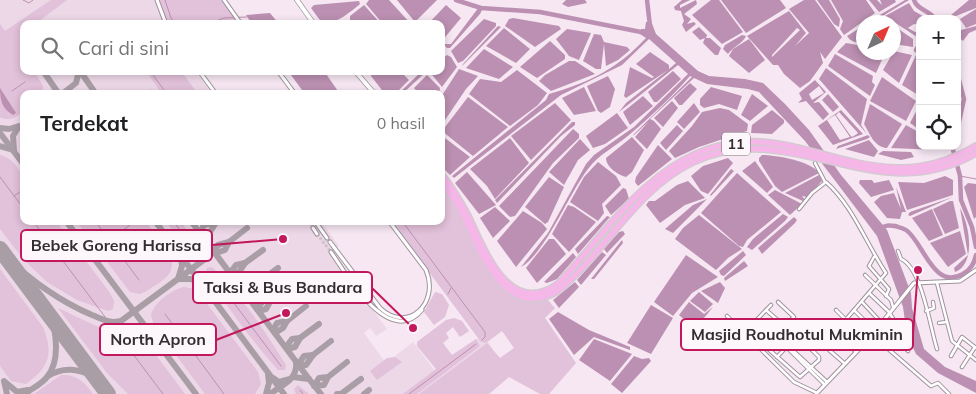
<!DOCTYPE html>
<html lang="id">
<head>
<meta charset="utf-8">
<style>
  body { margin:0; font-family:Mulish,sans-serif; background:#f2f2f2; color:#202124 }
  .controls { position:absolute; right:15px; top:15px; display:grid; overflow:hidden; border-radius:10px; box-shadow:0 2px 8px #0003 }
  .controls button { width:45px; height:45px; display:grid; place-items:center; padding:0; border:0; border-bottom:1px solid #e0e0e0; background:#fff; color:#202124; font:25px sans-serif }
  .compass { position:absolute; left:856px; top:15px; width:45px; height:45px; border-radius:50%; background:#fff; box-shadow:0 2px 8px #0003; rotate:44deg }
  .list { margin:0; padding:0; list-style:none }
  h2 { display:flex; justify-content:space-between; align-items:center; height:65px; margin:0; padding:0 20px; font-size:21px }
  h2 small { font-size:16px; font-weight:400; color:#757577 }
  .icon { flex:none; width:28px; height:28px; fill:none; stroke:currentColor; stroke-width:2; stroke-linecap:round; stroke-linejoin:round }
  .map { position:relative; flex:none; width:976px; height:394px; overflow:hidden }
  .search { position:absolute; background:#fff; box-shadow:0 2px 8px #0003; left:20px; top:20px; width:425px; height:55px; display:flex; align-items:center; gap:12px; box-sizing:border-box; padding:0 18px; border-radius:10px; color:#757577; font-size:19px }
  .panel { position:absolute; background:#fff; box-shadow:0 2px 8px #0003; left:20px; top:90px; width:425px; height:135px; border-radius:10px }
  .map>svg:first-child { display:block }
</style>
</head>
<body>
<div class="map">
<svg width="976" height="394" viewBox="0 0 976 394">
  <rect width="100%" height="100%" fill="#f6e7f2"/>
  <path fill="#edd8e8" d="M0,0h155l9,24h-140v47h171l17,23h-188v127h297l18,25 -9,7 57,76 -11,7 -6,-8 -6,5 22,30 27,-21 22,29 47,-36 11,14 -60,45h-433z"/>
  <g fill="#e2c1da">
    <path d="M51,0h16l-32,24h-11l-4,21 4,11v15h10l9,15 -1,8h-18v17c-8,6 -14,11 -24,6v-93l5,7z"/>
    <path d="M158,0h63l19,24h-72z"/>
    <path d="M146,71h35l17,23h-36z"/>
    <path d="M0,155c29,8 24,43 24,66h32l54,72 4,8 -1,8 -5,2 -31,-11 -30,-18 -23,-22 -24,-31z"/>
    <path d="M441,186l17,24 44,78c13,12 28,17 45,11l8,9 -10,10 31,45 -27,31h-9l-31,-17 -20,17h-70l68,-51 13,15 14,-10 -12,-17 -16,12 -5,-1 -90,-121h50z"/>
    <path d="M76,221h69c9,12 34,35 25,51 -5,9 -18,15 -25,20l-5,2 -10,-2z"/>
    <path d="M165,221h16l17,26v3l-7,3z"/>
    <path d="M212,267c29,28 53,64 74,98l-1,5h-7c-27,-31 -52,-63 -72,-98l1,-4z"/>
    <path d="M0,269l43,58c11,27 6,40 -17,57l-15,-3 -11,-15z"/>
    <path d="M184,287l11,2 4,4 59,79 3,12 -6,10h-50l-51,-68 -3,-11c2,-12 22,-26 33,-28z"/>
    <path d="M435,292l7,2 7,11 -4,12 -11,8 -10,-13z"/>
    <path d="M58,308l47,22c12,2 22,-5 33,1l47,63h-57l-21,-21z"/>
    <path d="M454,318l8,3 7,10 -9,6 -7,-10 -7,6 3,5 -6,5 9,12 24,-16 4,7 -63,48h-14l33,-25 -19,-23v-4l29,-22z"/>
    <path d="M395,357l7,5 -25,18 -7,-9 17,-13z"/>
    <path d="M61,375c16,-1 23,7 32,19h-59z"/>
    <path d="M298,385l11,9h-13l-2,-5z"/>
  </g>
  <g fill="#bc90b2" fill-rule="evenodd">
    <path d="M369,0h20l22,24h-28l-17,-20z"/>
    <path d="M397,0h40l-22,22z"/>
    <path d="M566,0h19l2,3 -19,4 -6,-3z"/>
    <path d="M682,0h8l-10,5v3l16,-8 1,4 -13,10 7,5 -4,5 7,-2 2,2 -10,8 -4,-7 2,-4 -3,-10 -6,-1 -1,-3z"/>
    <path d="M711,0h8l24,32 -21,12 -30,-29z"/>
    <path d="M721,0h59l6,8 -40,25z"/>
    <path d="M804,0h11l27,37 -17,22 -5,-7 3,11 -13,18 -10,7 -16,-14 -6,-9h-5l-26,-29 42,-25 17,22 -11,13 14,-13 -20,-24zM797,28l3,2 -28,27v-2z"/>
    <path d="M817,0h12l11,19 -1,8 -5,-3z"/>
    <path d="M831,0h35l9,13 -31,22 -4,-6 3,-8z"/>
    <path d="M869,0h8l5,5 -2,-5h15l1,2 -17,10z"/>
    <path d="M905,0h4l-28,17 7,5h-20z"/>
    <path d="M969,0h7v8l-25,10v-3z"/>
    <path d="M359,1l1,3c-10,8 -24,21 -38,19l-11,-15 3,-3z"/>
    <path d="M909,3l5,8 14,8h-8v6l-6,-1 -6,4 7,4 5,-1v5l-3,1 -32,-21z"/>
    <path d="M364,5l1,1 16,18h-27l-4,-4v-4z"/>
    <path d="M446,5l15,13 -20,24v-18h-19l8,-2z"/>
    <path d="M479,7l4,1 -3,6 -30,34h-3l-4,-4h8z"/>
    <path d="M976,9v15l-10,4 -6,-9z"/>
    <path d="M270,13l9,11h-27l-6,-9z"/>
    <path d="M513,18l46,8 2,3 -26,18 -30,-21 4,-7z"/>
    <path d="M484,19l12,4v3l-33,35 -5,2 -7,-12z"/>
    <path d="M651,21l5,13 42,37 11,5 36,3 18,4 22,21 24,26 32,45 46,55 24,63 1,15 12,41 21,18 31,14v12l-38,-20 -22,-19 -9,-19 -4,-28 -26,-71 -72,-95 -46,-49 -11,-3 -41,-5 -13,-6 -44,41 4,2 7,8 -14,20 -12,-12 13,-15 -15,14 1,-2 58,-57 -2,-1c-18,21 -40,41 -61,59 -14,12 -30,19 -41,34 -19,24 -43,85 -67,98l27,-34 38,-69 8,-9 40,-28 54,-53 -10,-9 -59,47 7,-9 42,-33 -42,28 -2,-2 6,-29 22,11 2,-1 -18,-13 14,-12 19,13v4l7,-6 -27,-24 -27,26 -61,30 -107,83 -2,-2 94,-76 3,-6c41,-12 68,-25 97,-56l-6,-4 1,-5h4l1,-7z"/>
    <path d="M498,26l3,1 -39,39 1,-2z"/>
    <path d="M863,26v17c-7,0 -12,-1 -16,-7z"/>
    <path d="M894,26l19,13v8l-19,-3z"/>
    <path d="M976,26v4l-7,3 -6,8 -6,-5v-5z"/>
    <path d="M699,27l8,8 -1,3h4l11,10 -3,7h-3l-12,-12 2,-5 -5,2 -8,-8z"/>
    <path d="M504,28l26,21 -14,14 -30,-17z"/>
    <path d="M567,29l24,4 -12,27 -10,-4 -13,-17z"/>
    <path d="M594,34l7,1 3,7 23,5 3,3 -12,10 -12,6 -2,-22 -3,25h-5l-13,-8z"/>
    <path d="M742,35l4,1c-3,7 -13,11 -18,18l-5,-5 2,-4z"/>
    <path d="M749,39l16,21 -16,13 -20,-17 4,-7z"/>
    <path d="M550,41l15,14v4l-28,19 -17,-11z"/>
    <path d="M846,43l17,3 1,6 21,1 -9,20 -39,-21z"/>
    <path d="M484,49l29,18 -14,12 -33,-11z"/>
    <path d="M894,51l18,4 -13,28 -16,-13z"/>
    <path d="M835,54l38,22 -1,6 3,3 -5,11 -42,-30z"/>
    <path d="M447,55l4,2 6,10 -15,20 -13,-16h12v-11z"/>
    <path d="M916,55l4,2v34l-2,4 -16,-10z"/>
    <path d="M569,61h6l20,13 -44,17 -12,-10 6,-6z"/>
    <path d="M826,68l41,31 -6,26 6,9 -48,-55z"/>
    <path d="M459,69l19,7 -12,13 -25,37v-29z"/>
    <path d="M517,70l30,23 -9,12 -28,21 -41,-32 11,-15 21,3z"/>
    <path d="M288,71h36l16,23h-35z"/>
    <path d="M371,71h29l9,9 -14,14h-10l-14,-18z"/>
    <path d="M422,71h5l-25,23h-4z"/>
    <path d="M673,71l8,8 -24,23h-3l-6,-10z"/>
    <path d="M427,75l13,13 -1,6h-20l-5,-6z"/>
    <path d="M608,76l7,13 -5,18 -9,6 -3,-2 -11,-25z"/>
    <path d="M882,77l34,24 -10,20 -36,-20z"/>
    <path d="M815,80l11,12 -13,11 6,-1 10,12 -6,6 -17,-19 -8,2 4,-4 -3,-6zM819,86l5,7 -12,7 -3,-6z"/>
    <path d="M690,83l7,6 -15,16h-3l-5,-7z"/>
    <path d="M584,87l12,24 -22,4 -12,-17z"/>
    <path d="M711,87l31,9 -5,14 -18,-6 -15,4 -4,-3v-6z"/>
    <path d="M0,88l16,25 -3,2c-11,-6 -13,-15 -13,-27z"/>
    <path d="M752,94l16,12 -18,15 -9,-6z"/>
    <path d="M828,94l11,13 -6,5 -11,-12z"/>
    <path d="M643,96l10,10 -23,19 -7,-13z"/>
    <path d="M468,97l40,30 -35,29 -31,-25z"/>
    <path d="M672,101l6,7 -15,19 -9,-9z"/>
    <path d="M555,103l16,17 -40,40 -20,-24z"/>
    <path d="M694,103l6,9 -16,17 -7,-7z"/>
    <path d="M870,104l32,20 -15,24c-13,-1 -17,-14 -23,-24z"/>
    <path d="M920,104v26l-10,-7z"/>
    <path d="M720,108l9,2 19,14 -1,7 -48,16 -24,11 -6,-7 23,-25 10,-14z"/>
    <path d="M772,110l12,10v3l-12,11 -21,-1 1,-8z"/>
    <path d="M841,110l22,24 -30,11 -15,-19zM839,112l19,21 -1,1 -5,3 -2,-2 -14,-20zM835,115l15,22 -10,3 -13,-20z"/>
    <path d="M617,113l11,15 -23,16 -12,4 -7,-12z"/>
    <path d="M572,122h3v3l-14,11 -64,67 -2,-3z"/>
    <path d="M677,125l6,6 -17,19 -6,-7z"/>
    <path d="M906,125l14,8v13h20l-3,4 -46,-2z"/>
    <path d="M573,129l6,5v4l-26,25 -38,53 -5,1 -11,-11z"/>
    <path d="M441,135l29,22 -20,18 -9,-9z"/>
    <path d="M868,135l2,2 -3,2 -31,10 2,-3z"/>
    <path d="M632,137l12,13 -12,22 -6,5c-8,-2 -20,-10 -20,-19z"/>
    <path d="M510,138l19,25 -34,36 -8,-13 -17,-17z"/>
    <path d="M580,139l10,11 -12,10 -14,25 -15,-13z"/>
    <path d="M869,140l9,11 -4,6 -29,-8z"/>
    <path d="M658,145l14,14 -34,27 -3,-4 1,-5z"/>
    <path d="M883,151l28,1 3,5 -13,3 -23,-6z"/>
    <path d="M762,155c14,0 49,6 57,18l-37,19 -7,-6 -16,-25v-3z"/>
    <path d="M728,158l5,5 -25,31 -7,-3 -10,-15 12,-10z"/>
    <path d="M755,161l18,26 -6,6 -25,-22z"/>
    <path d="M598,162l18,14 5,9 -19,19 2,9 -6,8 -28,-19 14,-25z"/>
    <path d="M731,169l3,2 -23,25 -1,-1z"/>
    <path d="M467,172l29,33 -17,9 -24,-31z"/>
    <path d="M737,173l44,39 -34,28 -4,7 -4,-1 -38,-33z"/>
    <path d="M819,175l3,6 -15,16 -5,-1 3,4 -2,1 -18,-8z"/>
    <path d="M945,176l8,4v15l-46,15 -9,-28 26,1z"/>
    <path d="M549,177l15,10 -16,35 -3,2 -20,-17z"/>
    <path d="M860,180h12l2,3 15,-3 5,10 -23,7 -12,-14z"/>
    <path d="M688,181l17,17 -20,7 -25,18 -14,-18 3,-4h6l22,-16z"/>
    <path d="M968,183l8,1v33l-2,2 -10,-32z"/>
    <path d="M896,187l10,25h-4l-2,7 -13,-1 -13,-16 7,-6 13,-3 7,16z"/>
    <path d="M623,188l3,1 3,10 -18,16 -6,-9z"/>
    <path d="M775,190l27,14 -12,11 -22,-20z"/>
    <path d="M953,197l-43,19 -2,-1 2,-3z"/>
    <path d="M707,199l-34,34 -8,-4 28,-24z"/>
    <path d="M950,201h3l6,27 -14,6 -12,-25z"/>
    <path d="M568,205l6,2 22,15 -27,30 -17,-18z"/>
    <path d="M495,207l15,14 -17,17 -13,-20z"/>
    <path d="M960,208c10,18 16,56 -5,64l-1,-4 14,-13z"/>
    <path d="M932,209l11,26 -14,6 -17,-23z"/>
    <path d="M523,211l19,12 5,6 -31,38 -19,-26z"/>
    <path d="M783,214l5,3 -3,4 -33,29 -5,-3 6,-8z"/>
    <path d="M699,215l43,34 -14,9 -12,12 -41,-31 8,-11z"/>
    <path d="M607,216l3,1 -32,37 -3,-5z"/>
    <path d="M794,217l3,3 -2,3 -33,31 -4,-6z"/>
    <path d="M623,231l2,3 -18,19 -3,-4 15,-17z"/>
    <path d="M960,231l6,23 -18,13 -18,-24z"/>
    <path d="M549,239h5l12,15 -29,29 -11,-15z"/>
    <path d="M622,240l1,3 -29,36h-3z"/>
    <path d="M743,251l3,4 -22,21 -3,-1 -2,-4z"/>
    <path d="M602,252l4,3 -25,30 -4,-5z"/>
    <path d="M573,253l3,4 -19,22 -10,4 -3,-1z"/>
    <path d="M686,255l32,22 -26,16 -19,23 -19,-14z"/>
    <path d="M744,261l4,5 -23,15 -1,-3z"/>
    <path d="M575,282l4,5 -20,21 -6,-8z"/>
    <path d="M720,282l5,6 -7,15 -17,-12z"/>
    <path d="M699,292l14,12 -8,8 -15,-11z"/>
    <path d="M689,302l15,12 9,-7 -18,22 -16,-14z"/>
    <path d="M651,305l22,13 -22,36 -24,-11z"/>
    <path d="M558,312l31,18 41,17v3l-36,-13 -20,18 -25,-36z"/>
    <path d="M594,339l38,15 -22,27 -31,-21z"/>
    <path d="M634,356l8,3 7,-1 2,3 -29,32 -11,-9z"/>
  </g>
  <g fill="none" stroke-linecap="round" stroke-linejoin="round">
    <g stroke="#bc90b2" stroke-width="1">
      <path d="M23,0l6,3 4,-3"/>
      <path d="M165,0l6,18 5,6"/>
      <path d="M208,24l16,-6 23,-1"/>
      <path d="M61,71l1,2"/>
      <path d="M150,71l17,23"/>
      <path d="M12,91l13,-9"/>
      <path d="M960,176l16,3"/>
      <path d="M0,177l24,32"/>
      <path d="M14,196l10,-7"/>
      <path d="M33,221l130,173"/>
      <path d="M95,221l44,59"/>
      <path d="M173,221l19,25"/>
      <path d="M402,221l83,111v5l-3,3"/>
      <path d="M118,234l12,-9"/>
      <path d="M110,240l4,-3"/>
      <path d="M213,275l68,91"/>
      <path d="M448,294l3,-6"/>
      <path d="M165,314l59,80"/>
      <path d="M205,350l13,-10"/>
      <path d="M197,356l4,-3"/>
      <path d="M300,390l3,4"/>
      <path d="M409,394l67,-50"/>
    </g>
    <g stroke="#bc90b2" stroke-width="4.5">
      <path d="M456,0l25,8 59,4 106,21"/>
      <path d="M647,0l3,26"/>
      <path d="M914,0c3,10 15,10 21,19"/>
      <path d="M920,43l-4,7 4,4"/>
      <path d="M957,72l7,27 -7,32"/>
      <path d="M952,146l8,30 1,24 11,27 4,20"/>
      <path d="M880,229c5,-4 9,-4 15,-3 3,1 8,2 11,4 17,11 27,61 57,44 8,-5 11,-10 13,-19"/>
    </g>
    <g stroke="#aa9ea6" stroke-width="6">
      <path d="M43,71l16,23"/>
      <path d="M80,71l16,23"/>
      <path d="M62,94l14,-11 3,-12"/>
      <path d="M150,94l1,-1"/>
      <path d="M0,128l9,1 10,-3 -6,10 1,15"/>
      <path d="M0,133l24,32"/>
      <path d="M0,146l13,4"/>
      <path d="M66,221l130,173"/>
      <path d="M155,221l129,173"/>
      <path d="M191,221l118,158"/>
      <path d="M200,233l4,-8 10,-2"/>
      <path d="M201,234l9,-2 7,-11"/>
      <path d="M214,252l4,-7 11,-3 18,-14"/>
      <path d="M216,253l9,-3 4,-8"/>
      <path d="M3,254c27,26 54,46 89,61 10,4 18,9 29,6l84,-62 4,-15"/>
      <path d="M230,273l6,-8 9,-2"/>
      <path d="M231,274l8,-2 6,-9 18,-13"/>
      <path d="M178,279l4,-13 -1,-8"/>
      <path d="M179,279h12l9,4"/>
      <path d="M244,292l5,-7 9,-2 20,-15"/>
      <path d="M246,294l9,-3 3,-8"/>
      <path d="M257,309l6,-8 8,-1 20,-15"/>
      <path d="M259,311l7,-2 5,-9"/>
      <path d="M273,330l4,-7 10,-2 19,-15"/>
      <path d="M275,333l8,-5 4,-7"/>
      <path d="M286,347l6,-8 8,-1"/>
      <path d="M287,349l8,-2 5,-9 19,-14"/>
      <path d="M298,365l6,-9 9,-1"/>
      <path d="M299,366l7,-1 7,-10 18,-14"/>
      <path d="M48,376c16,-10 31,-7 47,1"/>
      <path d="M293,377l16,2 12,15"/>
      <path d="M328,377l-4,8 -10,1 5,-8 9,-1 19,-15"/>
      <path d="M273,378l6,4 11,-3"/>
      <path d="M104,388l7,6"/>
      <path d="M7,394l-3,-13 13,11 11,-2"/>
      <path d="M25,394c6,-5 17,-10 22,-17 13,-15 10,-44 3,-61"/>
      <path d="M266,394l3,-11 -1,-9"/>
      <path d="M270,394c12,-9 28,-15 26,-31"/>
      <path d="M337,394h4l20,-15"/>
      <path d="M364,394l5,-4"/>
    </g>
    <path stroke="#aa9ea6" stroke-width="16" d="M0,249l108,145"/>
    <g stroke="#cfc2cb" stroke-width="3" stroke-dasharray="3 1.5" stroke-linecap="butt">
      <path d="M308,221l5,7"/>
      <path d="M317,234l14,18"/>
    </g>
    <g stroke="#a0939d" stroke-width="4.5">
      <g id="minor">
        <path d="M815,163l10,19"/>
        <path d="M799,209l13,-16 14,-11c27,24 41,63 60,91l-50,58"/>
        <path d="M898,251l3,8c21,9 29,68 36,90"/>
        <path d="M874,257l-5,9 20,23 -3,7"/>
        <path d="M865,275l26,25 2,7"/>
        <path d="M937,283l15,58 24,19"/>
        <path d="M869,293l20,19"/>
        <path d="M862,302l46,49"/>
        <path d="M766,310l46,40 7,7v3l-19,17 -34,-30 10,-10"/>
        <path d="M836,310l31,31"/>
        <path d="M854,310l21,21"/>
        <path d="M926,311l8,-3 -1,-6"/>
        <path d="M890,314l8,12"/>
        <path d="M727,316l67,66 23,11"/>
        <path d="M758,319l66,65"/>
        <path d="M827,321l29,31"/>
        <path d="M939,323l8,-1"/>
        <path d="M749,329l18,16"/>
        <path d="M743,334l28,-29"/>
        <path d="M775,335l19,-18 -16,-15"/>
        <path d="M872,335l59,51 7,-3 11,11"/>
        <path d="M789,347l37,34"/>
        <path d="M812,350l11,-11 6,11 15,13"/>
        <path d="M951,356l11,-19 14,11"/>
        <path d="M777,357l19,-20"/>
        <path d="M962,367l13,-20"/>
      </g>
    </g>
    <g stroke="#a0939d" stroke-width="5">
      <g id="tertiary">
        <path d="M157,0l9,24"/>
        <path d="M224,0l17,24"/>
        <path d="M199,71l17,23"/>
        <path d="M278,71l17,23"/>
        <path d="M315,221l12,17"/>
        <path d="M313,228l4,6"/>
        <path d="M330,242l50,66c28,26 60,-5 46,-38l-37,-49"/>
        <path d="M331,252c16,23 58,97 91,58"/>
        <path d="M816,394l51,-53 47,-58 46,-2 16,-11"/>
      </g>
    </g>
    <g stroke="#a0939d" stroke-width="5.5">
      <g id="secondary">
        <path d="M297,0l17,24"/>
        <path d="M355,71l19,22"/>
      </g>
    </g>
    <g stroke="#cecdce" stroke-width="8">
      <g id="motorway">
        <path d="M374,93v1"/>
        <path d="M441,174c11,13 19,27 27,42 17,35 41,103 90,68 39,-41 73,-94 124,-123 82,-46 135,4 214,7 29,1 56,-8 80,-22"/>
        <path d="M441,182c7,9 14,18 20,29 18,38 44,113 98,79 48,-40 76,-100 134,-128 100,-47 182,50 283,-9"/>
      </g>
    </g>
    <use href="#minor" stroke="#fff" stroke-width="2.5"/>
    <use href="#tertiary" stroke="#fff" stroke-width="3"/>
    <use href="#secondary" stroke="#fff" stroke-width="4"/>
    <use href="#motorway" stroke="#f5b7e7" stroke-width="5.5"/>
  </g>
  <g text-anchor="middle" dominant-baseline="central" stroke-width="5" stroke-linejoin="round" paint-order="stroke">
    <rect fill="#fdf7fc" stroke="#6f6a6e" stroke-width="1" x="722" y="132.5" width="28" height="23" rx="4"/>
    <g font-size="14" font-weight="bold" fill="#322d31">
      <text x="736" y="144">11</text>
    </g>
  </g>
  <path fill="none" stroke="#c2185b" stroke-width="2" d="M283 239L212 245M413 328L372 288M918 270L913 334M286 313L216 340"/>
  <g fill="#c2185b" stroke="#fdf7fc" stroke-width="2">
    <circle cx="283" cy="239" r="5"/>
    <circle cx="413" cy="328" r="5"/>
    <circle cx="918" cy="270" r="5"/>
    <circle cx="286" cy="313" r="5"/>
  </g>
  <g fill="#fdf7fc" stroke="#c2185b" stroke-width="2">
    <rect x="21" y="230" width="191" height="31" rx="5"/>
    <rect x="193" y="272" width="179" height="31" rx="5"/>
    <rect x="681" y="319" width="232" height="31" rx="5"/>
    <rect x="100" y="324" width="116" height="31" rx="5"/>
  </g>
  <g font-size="16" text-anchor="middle" font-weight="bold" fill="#322d31">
    <text x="116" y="251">Bebek Goreng Harissa</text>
    <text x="283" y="293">Taksi &amp; Bus Bandara</text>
    <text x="797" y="340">Masjid Roudhotul Mukminin</text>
    <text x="158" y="345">North Apron</text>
  </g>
</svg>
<div class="controls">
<button>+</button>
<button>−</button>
<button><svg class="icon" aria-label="locate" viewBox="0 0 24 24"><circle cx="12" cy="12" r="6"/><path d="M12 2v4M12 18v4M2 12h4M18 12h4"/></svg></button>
</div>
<svg class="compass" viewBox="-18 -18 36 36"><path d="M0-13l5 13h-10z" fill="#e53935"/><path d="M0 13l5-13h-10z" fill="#757577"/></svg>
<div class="search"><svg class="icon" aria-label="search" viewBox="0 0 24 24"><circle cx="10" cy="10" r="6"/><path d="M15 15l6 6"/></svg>Cari di sini</div>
<section class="panel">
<h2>Terdekat<small>0 hasil</small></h2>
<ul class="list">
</ul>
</section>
</div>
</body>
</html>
